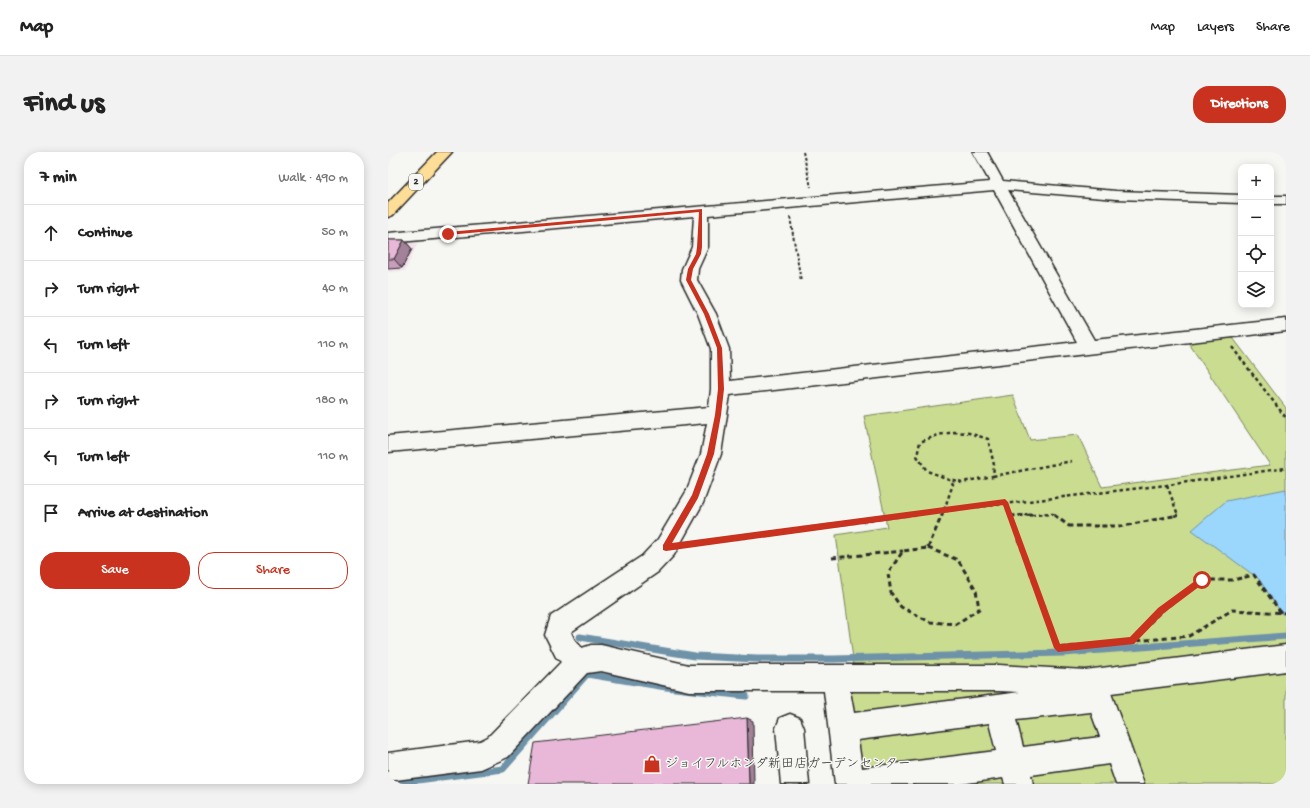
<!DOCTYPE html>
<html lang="en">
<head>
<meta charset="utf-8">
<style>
  body { margin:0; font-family:"Gochi Hand","Klee One",sans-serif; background:#f2f2f2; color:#222 }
  .controls { position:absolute; right:12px; top:12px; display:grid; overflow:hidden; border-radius:8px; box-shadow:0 2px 10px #0003 }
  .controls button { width:36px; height:36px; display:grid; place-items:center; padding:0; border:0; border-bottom:1px solid #e0e0e0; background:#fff; color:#222; font:20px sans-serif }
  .stop { position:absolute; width:12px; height:12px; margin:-9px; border:3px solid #c8321e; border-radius:50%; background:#fff }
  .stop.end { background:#c8321e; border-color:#fff; box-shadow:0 1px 4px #0008 }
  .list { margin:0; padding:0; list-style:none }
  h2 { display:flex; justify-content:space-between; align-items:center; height:52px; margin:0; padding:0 16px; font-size:17px }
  h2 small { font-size:13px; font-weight:400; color:#767676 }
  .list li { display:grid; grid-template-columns:26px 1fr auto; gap:12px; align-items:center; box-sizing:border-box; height:56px; padding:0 16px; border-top:1px solid #e0e0e0 }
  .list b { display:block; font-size:15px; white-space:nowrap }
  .list em { font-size:13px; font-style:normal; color:#767676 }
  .actions { display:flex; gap:8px; padding:12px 16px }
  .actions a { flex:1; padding:9px 0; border:1px solid #c8321e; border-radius:16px; text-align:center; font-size:14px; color:#c8321e }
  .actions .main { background:#c8321e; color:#fff }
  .icon { flex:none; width:22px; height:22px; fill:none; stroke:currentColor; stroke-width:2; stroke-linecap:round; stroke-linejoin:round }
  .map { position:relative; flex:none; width:898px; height:632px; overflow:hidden; border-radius:16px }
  header { display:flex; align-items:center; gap:24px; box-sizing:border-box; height:56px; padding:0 20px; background:#fff; border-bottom:1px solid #e0e0e0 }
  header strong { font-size:19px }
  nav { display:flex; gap:22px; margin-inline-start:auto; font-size:14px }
  .intro { display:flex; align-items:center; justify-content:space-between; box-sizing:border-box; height:96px; padding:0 24px }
  h1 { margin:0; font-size:28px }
  .button { padding:10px 18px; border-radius:16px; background:#c8321e; color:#fff; font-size:14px; font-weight:700 }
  main { display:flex; gap:24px; padding:0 24px }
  aside { flex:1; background:#fff; border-radius:16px; box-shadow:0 2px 10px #0003 }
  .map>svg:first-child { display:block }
</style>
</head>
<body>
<header>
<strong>Map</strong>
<nav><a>Map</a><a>Layers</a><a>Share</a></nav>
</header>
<div class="intro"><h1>Find us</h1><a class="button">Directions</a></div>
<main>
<aside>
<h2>7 min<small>Walk · 490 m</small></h2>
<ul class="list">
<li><svg class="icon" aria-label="ahead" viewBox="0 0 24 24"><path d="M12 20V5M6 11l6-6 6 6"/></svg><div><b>Continue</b></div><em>50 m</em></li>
<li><svg class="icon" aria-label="right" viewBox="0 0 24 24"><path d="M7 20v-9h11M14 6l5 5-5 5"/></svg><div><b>Turn right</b></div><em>40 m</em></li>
<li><svg class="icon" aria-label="left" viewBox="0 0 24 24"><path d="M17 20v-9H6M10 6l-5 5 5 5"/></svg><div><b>Turn left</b></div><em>110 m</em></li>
<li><svg class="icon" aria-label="right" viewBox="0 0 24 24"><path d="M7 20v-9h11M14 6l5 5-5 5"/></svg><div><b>Turn right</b></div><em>180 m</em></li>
<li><svg class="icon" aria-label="left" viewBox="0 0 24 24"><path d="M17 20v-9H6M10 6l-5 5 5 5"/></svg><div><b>Turn left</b></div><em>110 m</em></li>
<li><svg class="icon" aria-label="arrive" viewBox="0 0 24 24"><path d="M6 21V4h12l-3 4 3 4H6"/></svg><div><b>Arrive at destination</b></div></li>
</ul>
<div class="actions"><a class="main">Save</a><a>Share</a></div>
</aside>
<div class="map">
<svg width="898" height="632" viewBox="0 0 898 632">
  <rect width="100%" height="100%" fill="#f6f6f2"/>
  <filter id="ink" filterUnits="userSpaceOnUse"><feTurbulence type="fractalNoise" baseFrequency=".025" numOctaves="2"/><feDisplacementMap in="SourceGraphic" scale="8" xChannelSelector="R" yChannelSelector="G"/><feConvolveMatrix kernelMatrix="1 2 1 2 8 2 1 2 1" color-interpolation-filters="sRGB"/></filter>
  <g filter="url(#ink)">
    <path fill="#f2e3ea" d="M31,88l-14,31 -17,1v-30z"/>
    <g fill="#cadc90" stroke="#7a845e">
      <path d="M845,186l53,70v240l-216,25h-215l-19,-138 51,-8 -23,-111 149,-21 17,45 48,-5 24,52 168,-22 -82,-123z"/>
      <path d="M898,517v115h-427l-11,-84 4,-8 8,-5z"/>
    </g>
    <path fill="#9bd6fc" stroke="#6e92a8" d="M898,337v124l-4,1 -23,-35 -67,-49 34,-29z"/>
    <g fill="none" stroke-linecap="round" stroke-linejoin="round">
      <g stroke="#6e92a8" stroke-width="7">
        <path d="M192,485l115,19 62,3h77l229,-6 223,-17"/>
        <path d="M14,630l101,-13 84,-95 79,13 80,9"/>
      </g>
      <g stroke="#2b2b2b" stroke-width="3">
        <g id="minor">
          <path d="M585,0h14l16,29 113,10 125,4v8l-125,-4 -108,-9 86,150 192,-21v12l-556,64 -9,59 -18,49 -29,52 -16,17 -87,60 3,7 8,9 9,-3h10l88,20h310l86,5 201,-25v26l-175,22 33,91h-28l-7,-20 -78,11 2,9h-28l-2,-6 -43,6h-125l-11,-93h-135l-88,-20 -14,2 -79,84 -27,12 -93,12v-28l92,-12 8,-4 73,-75 -5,-5 -11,-22 6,-19 91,-60 16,-17 28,-47 15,-38 6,-31 -319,29v-16l321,-29 2,-18v-40l-13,-35 -17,-34 1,-11 10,-22 2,-31 -306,27v-10l602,-51zM606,38l83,152 -347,39 -1,-32 -13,-35 -19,-34 1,-11 10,-22v-32zM462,539h149l21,1 -166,21zM703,560l9,25 -77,10 -7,-27zM601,571l7,28 -134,17 -4,-28z"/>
          <rect x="883" y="44" width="15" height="8"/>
          <path d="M402,562l10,4 4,10 5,56h-28l-5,-56 4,-10z"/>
        </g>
      </g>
      <g stroke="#2b2b2b" stroke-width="3">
        <path id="major" d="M49,0h15l-59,63 -5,2v-14z"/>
      </g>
      <g stroke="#2b2b2b" stroke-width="2" stroke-dasharray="3 2" stroke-linecap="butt">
        <path d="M415,0l8,35"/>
        <path d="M402,65l11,64"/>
      </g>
      <g stroke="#2b2b2b" stroke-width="2.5" stroke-dasharray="3.5 3" stroke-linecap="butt">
        <path d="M844,195l54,71"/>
        <path d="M566,280l15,1 19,6 6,26 -1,11 -31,6 -13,-3 -22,-8 -10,-15 3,-14 18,-7z"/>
        <path d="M605,324l79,-15"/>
        <path d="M779,333l11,30 -5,1"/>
        <path d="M617,350l5,14"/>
        <path d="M512,364l267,-31 119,-17"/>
        <path d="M554,364l11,-32 -4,-5"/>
        <path d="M624,364l41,-2 3,2"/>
      </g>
      <g stroke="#2b2b2b" stroke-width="3" stroke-dasharray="5 3.5" stroke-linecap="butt">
        <path d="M622,363l48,133 131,-12 43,-26 54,3"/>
        <path d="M666,363l15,11h54l55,-11"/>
        <path d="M622,364l23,-1"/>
        <path d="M304,392l216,-29"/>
        <path d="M540,396l14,-33"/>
        <path d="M540,396l30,12 18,30 3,19 -23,15 -26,-2 -29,-15 -10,-14 -3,-20 15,-22z"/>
        <path d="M444,406l71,-7"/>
        <path d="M744,489l29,-30 41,-31h31l21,-5 28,39"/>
      </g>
      <use href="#minor" fill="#f6f6f2" fill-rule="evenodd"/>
      <use href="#major" fill="#fedd96" fill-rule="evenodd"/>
    </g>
    <path fill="#c89ebb" stroke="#2b2b2b" d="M0,88h16l8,9 -10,19 -14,1z"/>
    <g fill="#a38198" stroke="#2b2b2b">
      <path d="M16,88l8,9 -10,19 -8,-9z"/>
      <path d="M359,566l6,3 1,63h-5z"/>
    </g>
    <g fill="#e9b8d9" stroke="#2b2b2b">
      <path d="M0,88h16l-10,19h-6z"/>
      <path d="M359,566l2,66h-221l7,-41z"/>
    </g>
  </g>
  <path fill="#c8321e" d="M314,57v38l-1,7 -8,15 -2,11 18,34 13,34 2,41 -3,26 -7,39 -16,44 -26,45 333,-44 3,3 52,142 70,-7 28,-29 41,-30h5v5l-40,30 -30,31 -76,8 -4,-4 -51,-143 -337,46 -3,-1v-5l29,-50 15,-41 8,-39 3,-26 -1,-41 -13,-34 -18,-34 2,-11 8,-15 1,-7 2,-35 -251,23 -2,-1 2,-2z"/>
  <defs>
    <g id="shop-bare" transform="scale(1.38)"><path d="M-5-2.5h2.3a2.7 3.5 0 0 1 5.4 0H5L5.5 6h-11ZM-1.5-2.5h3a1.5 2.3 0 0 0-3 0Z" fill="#c8321e" stroke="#f6f6f2" stroke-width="2.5" paint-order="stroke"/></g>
  </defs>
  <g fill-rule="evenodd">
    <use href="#shop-bare" x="264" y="612"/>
  </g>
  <g text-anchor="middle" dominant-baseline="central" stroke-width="3" stroke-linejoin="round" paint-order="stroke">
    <rect fill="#f6f6f2" stroke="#686867" stroke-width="1" x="21" y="22" width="14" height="16" rx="3"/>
    <g font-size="10" font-weight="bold" fill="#2b2b2b">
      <text x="28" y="30">2</text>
    </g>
    <g font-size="13" fill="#2b2b2b" stroke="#f6f6f2" text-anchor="start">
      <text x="277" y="612">ジョイフルホンダ新田店ガーデンセンター</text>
    </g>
  </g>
</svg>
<div class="controls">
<button>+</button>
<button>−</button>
<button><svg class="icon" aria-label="locate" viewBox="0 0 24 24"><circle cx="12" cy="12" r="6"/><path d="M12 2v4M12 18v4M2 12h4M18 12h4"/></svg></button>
<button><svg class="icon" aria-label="layers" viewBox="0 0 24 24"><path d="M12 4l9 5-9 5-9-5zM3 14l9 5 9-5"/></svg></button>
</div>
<div class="stop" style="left:814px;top:428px"></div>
<div class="stop end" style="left:60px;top:82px"></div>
</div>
</main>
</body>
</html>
